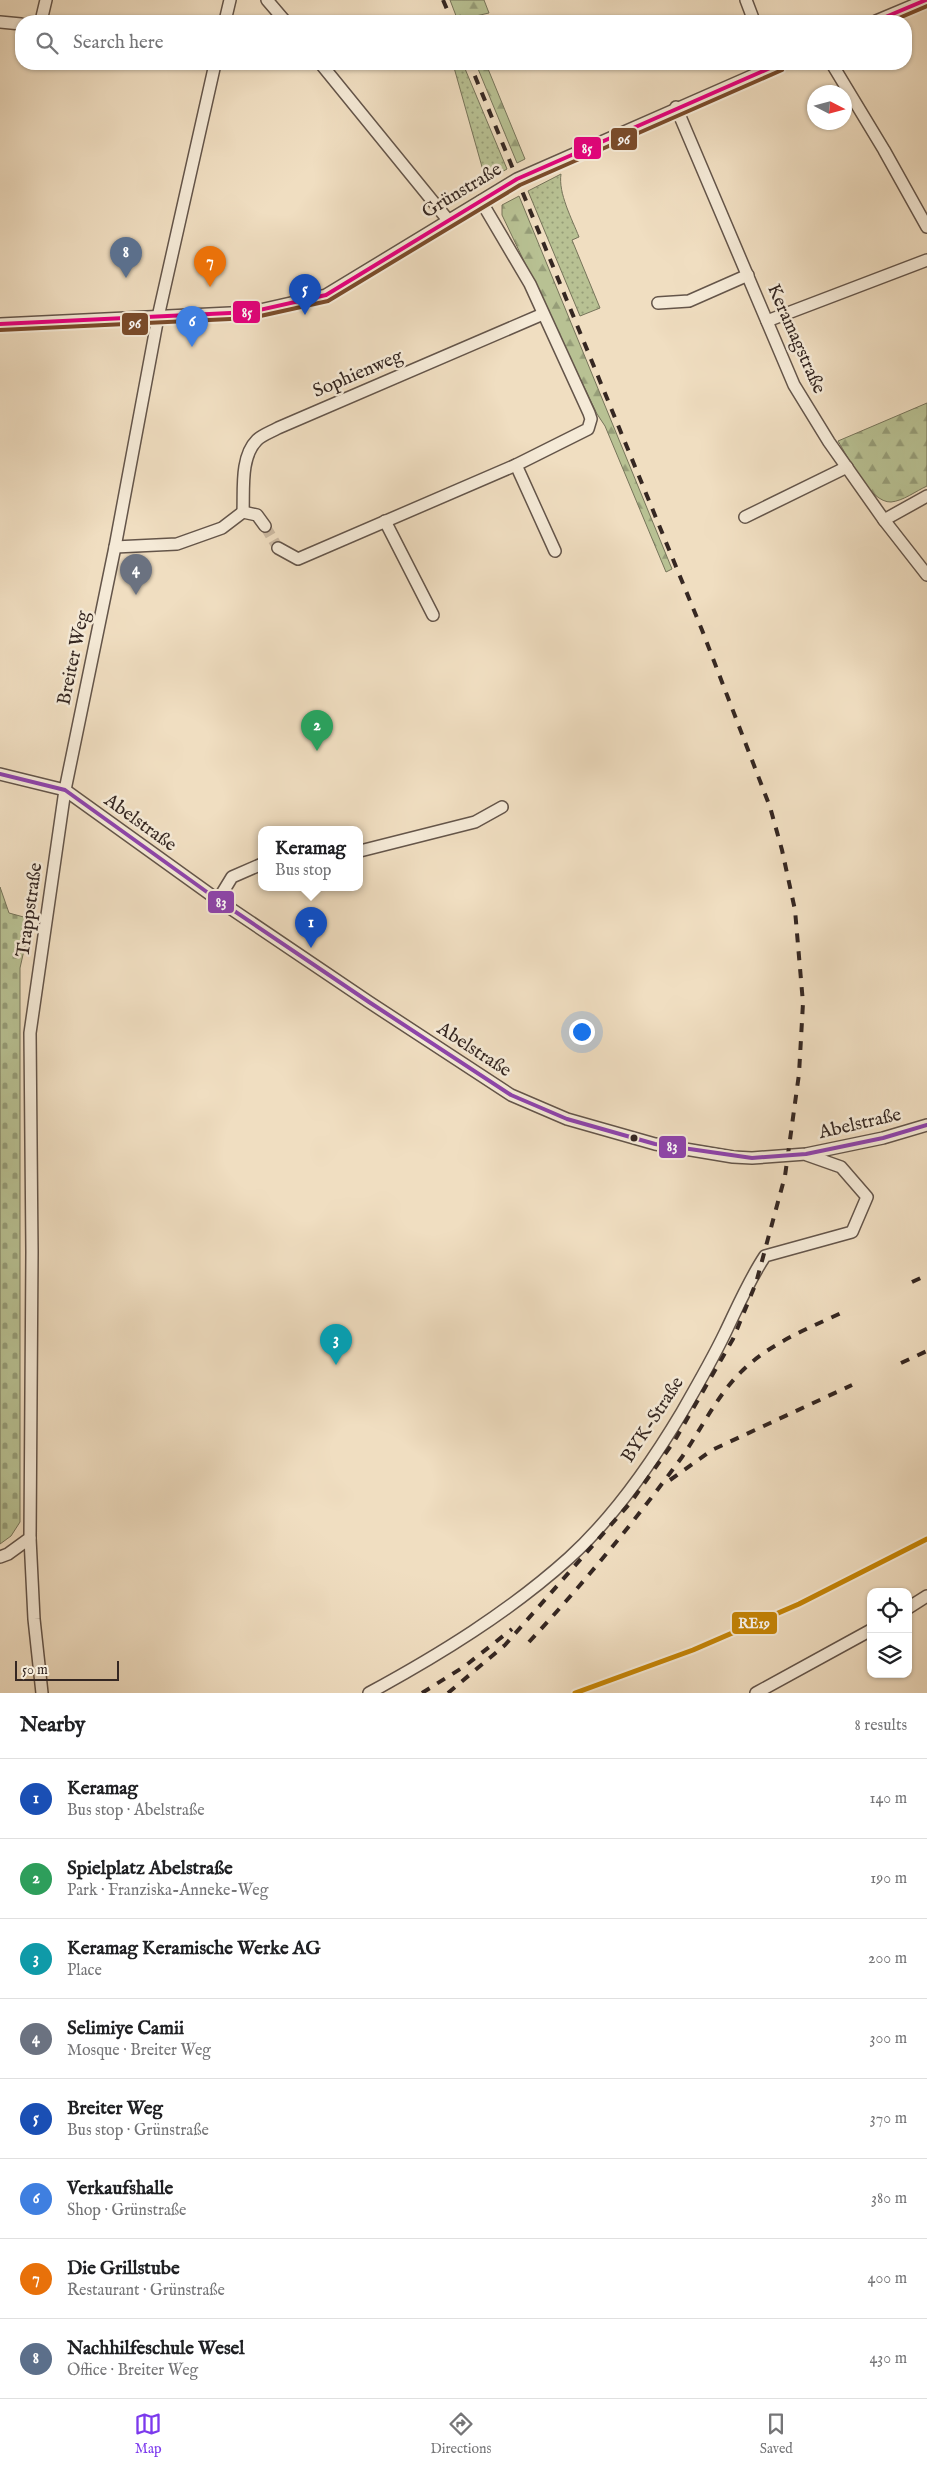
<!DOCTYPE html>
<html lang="en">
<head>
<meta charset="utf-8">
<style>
  body { margin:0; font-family:"IM FELL English",serif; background:#f2f2f2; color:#202124 }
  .controls { position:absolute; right:15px; bottom:15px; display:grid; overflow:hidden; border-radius:10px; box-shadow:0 1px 4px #0004 }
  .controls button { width:45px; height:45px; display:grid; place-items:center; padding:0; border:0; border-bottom:1px solid #e0e0e0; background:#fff; color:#202124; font:25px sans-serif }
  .compass { position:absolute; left:807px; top:85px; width:45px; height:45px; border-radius:50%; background:#fff; box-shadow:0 1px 4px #0004; rotate:96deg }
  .scale { position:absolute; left:15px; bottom:12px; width:104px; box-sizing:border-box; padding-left:5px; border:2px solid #352722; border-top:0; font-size:14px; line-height:18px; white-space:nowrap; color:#352722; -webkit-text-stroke:4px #f5ead7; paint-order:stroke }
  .you { position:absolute; left:581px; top:1031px; width:18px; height:18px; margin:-12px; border:4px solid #fff; border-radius:50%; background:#1a73e8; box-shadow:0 0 0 8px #1a73e833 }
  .badge { display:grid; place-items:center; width:32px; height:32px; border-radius:50%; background:#7c3aed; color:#fff; font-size:16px; font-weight:700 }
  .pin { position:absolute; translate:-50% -41px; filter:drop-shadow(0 1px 2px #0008) }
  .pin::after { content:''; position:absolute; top:26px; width:18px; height:15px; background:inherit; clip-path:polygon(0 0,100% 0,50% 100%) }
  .popup { position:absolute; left:258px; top:826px; width:105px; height:65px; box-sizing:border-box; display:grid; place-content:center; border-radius:10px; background:#fff; filter:drop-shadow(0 1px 4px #0005); font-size:16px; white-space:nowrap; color:#757577 }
  .popup b { font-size:19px; color:#202124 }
  .popup::after { content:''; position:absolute; left:50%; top:100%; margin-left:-10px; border:10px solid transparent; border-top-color:#fff }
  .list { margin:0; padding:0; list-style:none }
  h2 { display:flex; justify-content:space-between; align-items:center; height:65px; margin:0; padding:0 20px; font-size:21px }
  h2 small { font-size:16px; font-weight:400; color:#757577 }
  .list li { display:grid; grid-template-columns:32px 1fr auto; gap:15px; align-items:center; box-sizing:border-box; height:80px; padding:0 20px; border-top:1px solid #e0e0e0 }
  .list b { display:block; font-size:19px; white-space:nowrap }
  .list p { margin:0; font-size:16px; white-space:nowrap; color:#757577 }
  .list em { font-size:16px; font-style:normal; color:#757577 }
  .icon { flex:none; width:28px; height:28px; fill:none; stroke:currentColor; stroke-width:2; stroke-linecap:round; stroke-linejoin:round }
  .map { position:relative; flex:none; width:927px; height:1693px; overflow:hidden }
  .search { position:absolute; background:#fff; box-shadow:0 1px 4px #0004; left:15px; right:15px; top:15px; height:55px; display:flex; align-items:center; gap:12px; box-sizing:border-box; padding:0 18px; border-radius:20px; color:#757577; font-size:19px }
  .sheet { height:705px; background:#fff }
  nav { display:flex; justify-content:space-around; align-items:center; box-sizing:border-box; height:70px; border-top:1px solid #e0e0e0; background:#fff; font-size:14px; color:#757577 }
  nav a { display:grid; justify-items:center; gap:2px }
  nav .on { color:#7c3aed }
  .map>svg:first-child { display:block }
</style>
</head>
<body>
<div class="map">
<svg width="927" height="1693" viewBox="0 0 927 1693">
  <defs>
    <pattern id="grass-dots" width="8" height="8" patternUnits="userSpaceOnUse" patternTransform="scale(1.25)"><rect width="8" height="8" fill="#b8c193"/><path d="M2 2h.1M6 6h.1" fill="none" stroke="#969d78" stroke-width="1.8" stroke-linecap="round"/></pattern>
    <pattern id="forest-firs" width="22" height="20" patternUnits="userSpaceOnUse" patternTransform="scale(1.25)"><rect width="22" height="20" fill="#b8c193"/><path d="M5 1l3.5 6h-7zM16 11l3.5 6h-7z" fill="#969d78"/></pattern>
    <pattern id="cemetery-stones" width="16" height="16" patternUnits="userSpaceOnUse" patternTransform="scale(1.25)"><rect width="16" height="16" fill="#b8c193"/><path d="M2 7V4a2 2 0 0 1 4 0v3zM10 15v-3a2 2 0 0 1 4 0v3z" fill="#969d78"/></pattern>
  </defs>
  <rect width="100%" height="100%" fill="#f0dec1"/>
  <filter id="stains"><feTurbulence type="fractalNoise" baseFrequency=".004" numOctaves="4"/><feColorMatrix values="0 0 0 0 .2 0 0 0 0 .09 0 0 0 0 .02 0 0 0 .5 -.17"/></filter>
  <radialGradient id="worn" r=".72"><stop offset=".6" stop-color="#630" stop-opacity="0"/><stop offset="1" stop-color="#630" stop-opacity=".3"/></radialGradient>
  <g fill="url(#grass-dots)" stroke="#76745a">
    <path d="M453,64h10l44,105 -21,12z"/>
    <path d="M561,174c-3,19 11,45 18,63l-7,3 28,68 -20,8 -52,-125z"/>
  </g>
  <g fill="url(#forest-firs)" stroke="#76745a">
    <path d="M450,0h34l5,13 -22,5 1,3h-10z"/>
    <path d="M476,64h10l39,95 -8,4z"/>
    <path d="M519,196l153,373 -6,3 -61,-146 -8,-12 -95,-199v-10z"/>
    <path d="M927,403v83c-11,5 -24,15 -36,16 -21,1 -43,-45 -53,-61z"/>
  </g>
  <path fill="url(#cemetery-stones)" stroke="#76745a" d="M0,887l9,26 22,6 -11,49v554l-9,14 -11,8z"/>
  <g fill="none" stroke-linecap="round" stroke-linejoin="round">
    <path stroke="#cbb9a1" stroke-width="11" stroke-dasharray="11 5.5" stroke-linecap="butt" d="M265,526l13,22"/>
    <g stroke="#64554a" stroke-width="14">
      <g id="minor">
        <path d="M267,0l18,21"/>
        <path d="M746,0l8,21"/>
        <path d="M41,21l5,-21"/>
        <path d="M225,21l5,-21"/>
        <path d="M876,21l50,-21"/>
        <path d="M0,22l21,2"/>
        <path d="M321,64l127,156"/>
        <path d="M832,64l52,86 43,77"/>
        <path d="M676,107l118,278 35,57 55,78 43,55"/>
        <path d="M658,303l31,-2 59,-26"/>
        <path d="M767,321l160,-61"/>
        <path d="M0,324l251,-12 75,-17 191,-116 262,-115"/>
        <path d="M516,465l39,86"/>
        <path d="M243,512c1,-22 -3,-55 14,-72 5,-5 14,-8 21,-12l265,-114"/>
        <path d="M745,517l102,-50"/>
        <path d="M884,520l43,-24"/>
        <path d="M385,521l48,94"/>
        <path d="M115,547l62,-3 45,-16 21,-16 14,3 8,11"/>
        <path d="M278,548l20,11 218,-94 72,-36 3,-10 -2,-6 -59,-129 -49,-83"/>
        <path d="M0,774l65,16 153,110 151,102 142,93 56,24 88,25 78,13 19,1 54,-4 77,-16 44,-13"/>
        <path d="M360,851l115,-29 27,-15"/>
        <path d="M218,900l14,-23 30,-13"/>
        <path d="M30,1538l4,81 8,74"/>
        <path d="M0,1557l8,-3 22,-16 2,-286 -2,-219 35,-243 50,-243 43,-230 57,-253"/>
        <path d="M908,1608l19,-12"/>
        <path d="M369,1693c70,-38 140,-81 200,-135 44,-40 82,-94 113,-146 15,-26 30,-52 43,-79 13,-27 24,-53 40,-77l87,-24 15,-35 -26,-30 -34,-12"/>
        <path d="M756,1693l115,-63"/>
      </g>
    </g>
    <use href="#minor" stroke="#f5ead7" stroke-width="11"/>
    <g stroke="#352722" stroke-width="4" stroke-dasharray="9 9" stroke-linecap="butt">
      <path d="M443,0l9,21"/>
      <path d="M912,1282l15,-7"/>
      <path d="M901,1363l26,-12"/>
      <path d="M670,1480l42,-30 140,-65"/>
      <path d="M529,1642c54,-58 106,-121 153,-185 20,-29 35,-62 61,-87 28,-27 64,-41 98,-57"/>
      <path d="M422,1693l43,-27 47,-37"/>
      <path d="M448,1693l57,-48 126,-143 44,-62 58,-101 23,-56 29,-107 14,-102 4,-71 -8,-93 -13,-60 -12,-43 -68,-177 -232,-566"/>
    </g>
    <g stroke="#f5ead7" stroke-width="8">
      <path id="bus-1" d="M0,774l65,16 153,110 151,102 142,93 56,24 88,25 97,14 54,-4 77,-16 44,-13"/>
    </g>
    <g stroke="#f5ead7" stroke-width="8">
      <g id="bus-2">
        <path d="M876,21l50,-21"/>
        <path d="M0,324l251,-12 75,-17 191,-116 262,-115"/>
      </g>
    </g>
    <g stroke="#f5ead7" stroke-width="8">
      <g id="bus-3">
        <path d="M892,21l35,-15"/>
        <path d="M0,330l251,-12 77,-17 192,-116 262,-115"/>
      </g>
    </g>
    <use href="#bus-1" stroke="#8e44ad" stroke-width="4"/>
    <use href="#bus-2" stroke="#e5007d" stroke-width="4"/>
    <use href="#bus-3" stroke="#7a4b2a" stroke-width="4"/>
    <g stroke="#f5ead7" stroke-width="9">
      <path id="rail-1" d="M575,1693l118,-43 106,-46 128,-65"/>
    </g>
    <use href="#rail-1" stroke="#c68608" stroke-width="5"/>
  </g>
  <circle fill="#352722" stroke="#f5ead7" stroke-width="2" cx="634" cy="1138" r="4.5"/>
  <g text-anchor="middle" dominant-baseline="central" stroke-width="5" stroke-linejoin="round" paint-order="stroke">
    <g font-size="19" fill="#352722" stroke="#f5ead7">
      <text transform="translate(462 191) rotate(-31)">Grünstraße</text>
      <text transform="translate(796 339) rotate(66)">Keramagstraße</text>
      <text transform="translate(358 374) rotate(-23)">Sophienweg</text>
      <text transform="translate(74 658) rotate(-78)">Breiter Weg</text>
      <text transform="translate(140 823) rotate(36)">Abelstraße</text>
      <text transform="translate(30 910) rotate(-82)">Trappstraße</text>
      <text transform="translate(474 1050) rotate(33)">Abelstraße</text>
      <text transform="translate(860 1124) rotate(-13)">Abelstraße</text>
      <text transform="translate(653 1420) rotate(-57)">BYK-Straße</text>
    </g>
  </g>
  <g stroke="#f5ead7" stroke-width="2">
    <rect x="610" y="127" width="28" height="24" rx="5" fill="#7a4b2a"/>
    <rect x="573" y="136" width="29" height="24" rx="5" fill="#e5007d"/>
    <rect x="232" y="300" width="29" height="24" rx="5" fill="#e5007d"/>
    <rect x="121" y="312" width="28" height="24" rx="5" fill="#7a4b2a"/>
    <rect x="207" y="890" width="28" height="24" rx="5" fill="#8e44ad"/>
    <rect x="658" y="1135" width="29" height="24" rx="5" fill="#8e44ad"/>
    <rect x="731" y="1611" width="47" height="24" rx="5" fill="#c68608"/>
  </g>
  <g font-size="14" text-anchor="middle" font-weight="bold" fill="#fff">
    <text x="624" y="144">96</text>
    <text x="587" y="153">85</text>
    <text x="247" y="317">85</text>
    <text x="135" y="328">96</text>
    <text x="221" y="907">83</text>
    <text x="672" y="1151">83</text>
    <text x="754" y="1628">RE19</text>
  </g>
  <rect width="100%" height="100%" filter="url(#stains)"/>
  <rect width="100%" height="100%" fill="url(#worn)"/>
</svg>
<div class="controls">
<button><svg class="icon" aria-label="locate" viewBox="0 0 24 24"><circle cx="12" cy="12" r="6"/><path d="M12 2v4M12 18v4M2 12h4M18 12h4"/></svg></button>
<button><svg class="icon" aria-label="layers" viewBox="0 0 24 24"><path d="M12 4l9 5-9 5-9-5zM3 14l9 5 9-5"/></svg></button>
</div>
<svg class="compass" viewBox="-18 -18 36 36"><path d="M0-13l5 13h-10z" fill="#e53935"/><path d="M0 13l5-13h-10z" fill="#757577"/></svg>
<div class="scale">50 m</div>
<div class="you"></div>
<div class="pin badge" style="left:311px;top:948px;background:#1a4fb4">1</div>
<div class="popup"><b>Keramag</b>Bus stop</div>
<div class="pin badge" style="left:317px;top:751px;background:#2e9e5b">2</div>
<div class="pin badge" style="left:336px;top:1365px;background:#0f9aa8">3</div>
<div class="pin badge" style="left:136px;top:595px;background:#6b7280">4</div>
<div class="pin badge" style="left:305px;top:315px;background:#1a4fb4">5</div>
<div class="pin badge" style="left:192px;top:347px;background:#3f7fe0">6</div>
<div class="pin badge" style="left:210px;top:287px;background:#e8710a">7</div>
<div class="pin badge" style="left:126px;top:278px;background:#5c6f8a">8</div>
<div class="search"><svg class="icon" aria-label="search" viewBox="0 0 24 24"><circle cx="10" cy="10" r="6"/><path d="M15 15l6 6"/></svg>Search here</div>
</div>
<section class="sheet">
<h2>Nearby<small>8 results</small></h2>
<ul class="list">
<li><span class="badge" style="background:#1a4fb4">1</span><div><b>Keramag</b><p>Bus stop · Abelstraße</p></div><em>140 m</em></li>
<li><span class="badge" style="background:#2e9e5b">2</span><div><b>Spielplatz Abelstraße</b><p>Park · Franziska-Anneke-Weg</p></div><em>190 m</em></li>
<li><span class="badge" style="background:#0f9aa8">3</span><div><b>Keramag Keramische Werke AG</b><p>Place</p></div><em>200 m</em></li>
<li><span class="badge" style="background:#6b7280">4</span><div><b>Selimiye Camii</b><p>Mosque · Breiter Weg</p></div><em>300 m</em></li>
<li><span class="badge" style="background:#1a4fb4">5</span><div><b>Breiter Weg</b><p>Bus stop · Grünstraße</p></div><em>370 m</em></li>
<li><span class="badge" style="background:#3f7fe0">6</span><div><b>Verkaufshalle</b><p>Shop · Grünstraße</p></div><em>380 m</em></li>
<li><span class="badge" style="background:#e8710a">7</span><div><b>Die Grillstube</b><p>Restaurant · Grünstraße</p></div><em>400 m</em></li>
<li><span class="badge" style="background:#5c6f8a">8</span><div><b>Nachhilfeschule Wesel</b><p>Office · Breiter Weg</p></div><em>430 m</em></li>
</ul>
</section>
<nav>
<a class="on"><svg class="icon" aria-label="map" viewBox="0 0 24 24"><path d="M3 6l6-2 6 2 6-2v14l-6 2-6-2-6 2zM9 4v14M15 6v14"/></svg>Map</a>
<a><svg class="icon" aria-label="directions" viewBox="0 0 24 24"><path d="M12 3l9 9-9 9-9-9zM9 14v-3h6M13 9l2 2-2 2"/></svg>Directions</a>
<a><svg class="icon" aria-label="saved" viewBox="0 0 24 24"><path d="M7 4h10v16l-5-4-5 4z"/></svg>Saved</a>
</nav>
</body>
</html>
